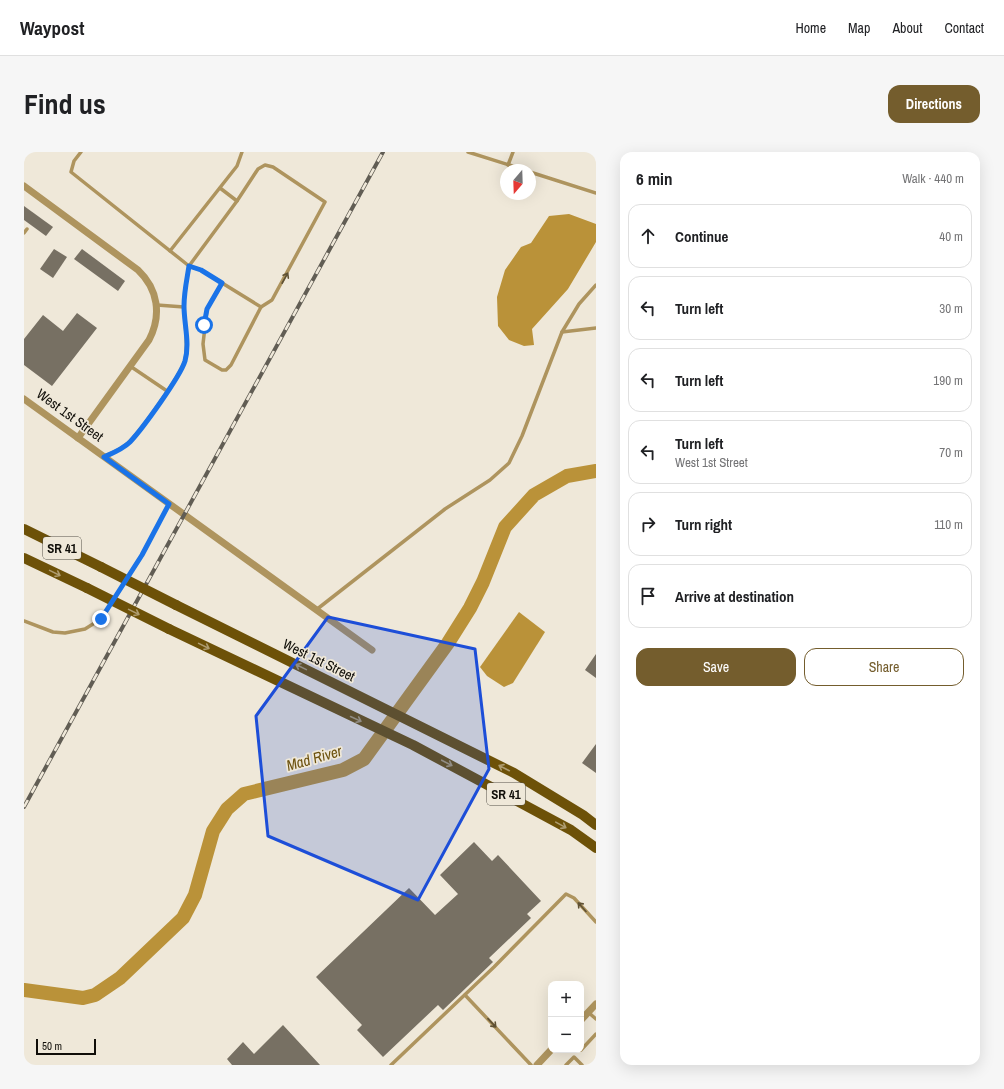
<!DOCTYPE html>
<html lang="en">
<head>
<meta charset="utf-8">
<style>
  body { margin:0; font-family:"Archivo Narrow",sans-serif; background:#f6f6f6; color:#202124 }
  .controls { position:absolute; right:12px; bottom:12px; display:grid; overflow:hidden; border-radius:8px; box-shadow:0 4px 16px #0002 }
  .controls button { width:36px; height:36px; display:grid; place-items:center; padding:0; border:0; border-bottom:1px solid #e0e0e0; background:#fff; color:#202124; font:20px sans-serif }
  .compass { position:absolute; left:476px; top:12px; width:36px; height:36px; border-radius:50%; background:#fff; box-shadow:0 4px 16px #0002; rotate:199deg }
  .scale { position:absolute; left:12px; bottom:10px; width:60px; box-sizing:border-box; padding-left:4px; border:2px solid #100e09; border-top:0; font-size:11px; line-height:14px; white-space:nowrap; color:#100e09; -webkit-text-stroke:3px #efe8d9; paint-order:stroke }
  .stop { position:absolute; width:12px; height:12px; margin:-9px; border:3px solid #1a73e8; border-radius:50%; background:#fff }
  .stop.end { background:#1a73e8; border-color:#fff; box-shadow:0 1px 4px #0008 }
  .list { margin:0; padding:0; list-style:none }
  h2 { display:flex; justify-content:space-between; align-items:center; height:52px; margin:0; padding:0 16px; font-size:17px }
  h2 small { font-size:13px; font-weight:400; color:#757577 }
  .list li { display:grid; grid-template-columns:26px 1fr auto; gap:12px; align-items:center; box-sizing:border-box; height:64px; margin:0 8px 8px; padding:0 8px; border:1px solid #e0e0e0; border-radius:12px }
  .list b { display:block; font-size:15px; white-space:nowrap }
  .list p { margin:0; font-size:13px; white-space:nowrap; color:#757577 }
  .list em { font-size:13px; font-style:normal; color:#757577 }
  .actions { display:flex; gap:8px; padding:12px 16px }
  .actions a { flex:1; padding:9px 0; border:1px solid #745d2d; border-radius:12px; text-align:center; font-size:14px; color:#745d2d }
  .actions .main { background:#745d2d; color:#fff }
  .icon { flex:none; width:22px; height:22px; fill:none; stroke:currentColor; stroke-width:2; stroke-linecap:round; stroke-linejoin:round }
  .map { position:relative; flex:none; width:572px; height:913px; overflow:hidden; border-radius:12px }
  header { display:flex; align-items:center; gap:24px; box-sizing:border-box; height:56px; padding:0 20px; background:#fff; border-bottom:1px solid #e0e0e0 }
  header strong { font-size:19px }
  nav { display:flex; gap:22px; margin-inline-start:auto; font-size:14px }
  .intro { display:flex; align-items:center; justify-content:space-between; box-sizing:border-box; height:96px; padding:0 24px }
  h1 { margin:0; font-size:28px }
  .button { padding:10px 18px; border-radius:12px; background:#745d2d; color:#fff; font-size:14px; font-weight:700 }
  main { display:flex; gap:24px; padding:0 24px }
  aside { flex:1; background:#fff; border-radius:12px; box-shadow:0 4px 16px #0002 }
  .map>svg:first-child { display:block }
</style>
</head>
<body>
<header>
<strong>Waypost</strong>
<nav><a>Home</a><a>Map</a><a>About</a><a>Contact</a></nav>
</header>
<div class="intro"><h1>Find us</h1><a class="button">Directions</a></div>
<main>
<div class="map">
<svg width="572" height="913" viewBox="0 0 572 913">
  <rect width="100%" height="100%" fill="#efe8d9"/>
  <g fill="#ba9239">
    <path d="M545,62l27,10v18l-28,47 -36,40 2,16 -10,1 -15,-6 -11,-14 -1,-29 8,-27 16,-23 10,-4 18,-27z"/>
    <path d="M495,460l26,20 -32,51 -9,4 -17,-11 -7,-9z"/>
  </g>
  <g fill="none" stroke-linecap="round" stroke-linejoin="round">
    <path stroke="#ba9239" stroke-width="14" d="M0,838l59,8 12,-3 25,-17 63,-60 12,-23 18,-64 14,-22 17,-15 99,-24 21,-11 84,-116 22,-35 13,-26 22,-55 29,-32 33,-19 29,-5"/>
  </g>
  <g fill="#777063">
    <path d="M0,54l29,21 -7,9 -22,-16z"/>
    <path d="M30,97l13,8 -14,21 -13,-9z"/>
    <path d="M58,97l43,32 -7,10 -44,-32z"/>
    <path d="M53,161l20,15 -45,58 -28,-21v-26l19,-24 20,16z"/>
    <path d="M572,502v24l-11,-8z"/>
    <path d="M572,592v29l-14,-10z"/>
    <path d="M450,690l18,19 6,-6 43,46 -14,13 4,4 -42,40 4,4 -50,48 -5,-5 -55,52 -26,-27 5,-5 -46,-48 93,-89 26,27 23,-21 -18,-19z"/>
    <path d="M259,873l37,40h-88l-5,-6 16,-17 11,12z"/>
  </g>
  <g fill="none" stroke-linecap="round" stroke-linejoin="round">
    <g stroke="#ae945e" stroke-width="3.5">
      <path d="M57,0l-7,9 -3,11 118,94c-2,13 -5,26 -5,39 0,19 5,37 1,55 -4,15 -45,72 -57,83 -7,6 -15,10 -24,13"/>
      <path d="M444,0l57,18"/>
      <path d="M484,13l5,-13"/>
      <path d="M506,20l66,21"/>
      <path d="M196,36l17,13 21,-32 7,-4 8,2 52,35 -53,98 -11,7 -30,58 -5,5h-4l-17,-10 -2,-16 4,-35 15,-26"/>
      <path d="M213,49l-48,65 12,4 60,37"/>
      <path d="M0,81l3,-4"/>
      <path d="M146,99l67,-85 5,-14"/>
      <path d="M133,153l27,2"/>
      <path d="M538,180l34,-4"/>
      <path d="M106,214l37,25"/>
      <path d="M292,458l129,-101 45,-29 19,-17 13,-27 40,-104 17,-28 17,-19"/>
      <path d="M0,469l29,11 12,1 20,-4 16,-10 41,-64 27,-51"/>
      <path d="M441,843l66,70"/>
      <path d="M564,860l8,7"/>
      <path d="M557,898l15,-16"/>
      <path d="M367,913l103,-98 72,-73 8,4 22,24"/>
      <path d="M542,913l8,-8 8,8"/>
    </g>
    <g stroke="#ae945e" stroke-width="7">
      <path d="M0,34l114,84c20,19 24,45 11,70l-71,98"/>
      <path d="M0,247l348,251"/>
      <path d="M557,868l15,-16"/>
      <path d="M513,913l14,-15"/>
    </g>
    <g stroke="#6d5108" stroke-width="10">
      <path d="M0,377l77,38"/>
      <path d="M0,406l63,30"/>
      <path d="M152,453l338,168 69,42 13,10"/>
      <path d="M145,477l244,116 158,85 25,18"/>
    </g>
    <g stroke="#615d54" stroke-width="4">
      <path id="rail" d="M0,655l359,-655"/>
    </g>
    <use href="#rail" stroke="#efe8d9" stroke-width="2.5" stroke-dasharray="8" stroke-linecap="butt"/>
    <g stroke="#6d5108" stroke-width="10">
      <path d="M77,415l75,38"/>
      <path d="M63,436l82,41"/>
    </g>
  </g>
  <defs><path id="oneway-shaft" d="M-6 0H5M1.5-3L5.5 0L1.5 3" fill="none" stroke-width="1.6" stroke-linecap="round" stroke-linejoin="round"/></defs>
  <g stroke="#5f5134">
    <use href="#oneway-shaft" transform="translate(261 126) rotate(-61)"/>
    <use href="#oneway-shaft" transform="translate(558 755) rotate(-132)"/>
    <use href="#oneway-shaft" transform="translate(468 871) rotate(47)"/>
  </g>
  <g stroke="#ae9c70">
    <use href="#oneway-shaft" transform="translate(31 421) rotate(26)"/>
    <use href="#oneway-shaft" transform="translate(110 460) rotate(26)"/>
    <use href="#oneway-shaft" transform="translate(180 494) rotate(26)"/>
    <use href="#oneway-shaft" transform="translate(277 515) rotate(-154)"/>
    <use href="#oneway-shaft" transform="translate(332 567) rotate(25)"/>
    <use href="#oneway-shaft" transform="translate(423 611) rotate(28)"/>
    <use href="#oneway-shaft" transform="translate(480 616) rotate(-153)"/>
    <use href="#oneway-shaft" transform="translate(537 673) rotate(29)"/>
  </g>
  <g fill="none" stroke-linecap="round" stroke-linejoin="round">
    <path stroke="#1a73e8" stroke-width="5" d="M77,467l41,-64 27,-51 -65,-47c9,-4 19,-8 26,-15 13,-14 50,-65 55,-81 5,-18 -1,-37 -1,-55 0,-14 3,-27 5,-40l12,4 21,13 -15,26 -3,16"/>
  </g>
  <path fill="#1d4ed8" fill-opacity="0.2" stroke="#1d4ed8" stroke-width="3" stroke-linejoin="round" d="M304,465l147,32 14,120 -71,131 -150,-64 -12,-120z"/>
  <g text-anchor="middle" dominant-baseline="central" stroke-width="3.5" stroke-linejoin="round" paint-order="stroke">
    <g fill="#efe8d9" stroke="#534f47" stroke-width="1">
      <rect x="19" y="385" width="38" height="22" rx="3"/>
      <rect x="463" y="631" width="38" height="22" rx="3"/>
    </g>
    <g font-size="13" font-weight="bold" fill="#100e09">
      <text x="38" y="396">SR 41</text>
      <text x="482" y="642">SR 41</text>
    </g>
    <g font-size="14" fill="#100e09" stroke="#efe8d9">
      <text transform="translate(46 263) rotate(36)">West 1st Street</text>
      <text transform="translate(295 508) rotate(26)">West 1st Street</text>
    </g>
    <g font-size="15" font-style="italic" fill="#6c510d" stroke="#efe8d9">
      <text transform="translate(290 606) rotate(-16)">Mad River</text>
    </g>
  </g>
</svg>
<div class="controls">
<button>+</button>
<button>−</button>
</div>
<svg class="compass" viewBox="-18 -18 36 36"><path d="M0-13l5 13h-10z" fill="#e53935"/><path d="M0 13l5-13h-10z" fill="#757577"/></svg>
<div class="scale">50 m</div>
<div class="stop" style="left:180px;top:173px"></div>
<div class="stop end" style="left:77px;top:467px"></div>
</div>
<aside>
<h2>6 min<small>Walk · 440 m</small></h2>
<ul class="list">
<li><svg class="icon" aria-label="ahead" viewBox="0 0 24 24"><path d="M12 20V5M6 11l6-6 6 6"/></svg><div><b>Continue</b></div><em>40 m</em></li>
<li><svg class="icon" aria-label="left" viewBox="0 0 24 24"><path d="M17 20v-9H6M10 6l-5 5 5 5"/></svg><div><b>Turn left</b></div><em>30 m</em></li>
<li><svg class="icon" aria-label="left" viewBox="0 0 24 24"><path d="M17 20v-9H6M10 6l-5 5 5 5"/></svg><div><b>Turn left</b></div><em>190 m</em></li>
<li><svg class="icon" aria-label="left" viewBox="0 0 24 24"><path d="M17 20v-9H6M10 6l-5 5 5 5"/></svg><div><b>Turn left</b><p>West 1st Street</p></div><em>70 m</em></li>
<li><svg class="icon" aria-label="right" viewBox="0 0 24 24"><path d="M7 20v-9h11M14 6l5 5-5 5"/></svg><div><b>Turn right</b></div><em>110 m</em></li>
<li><svg class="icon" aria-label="arrive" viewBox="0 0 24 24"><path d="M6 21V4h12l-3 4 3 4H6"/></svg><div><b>Arrive at destination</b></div></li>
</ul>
<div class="actions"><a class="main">Save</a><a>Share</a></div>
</aside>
</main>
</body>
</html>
